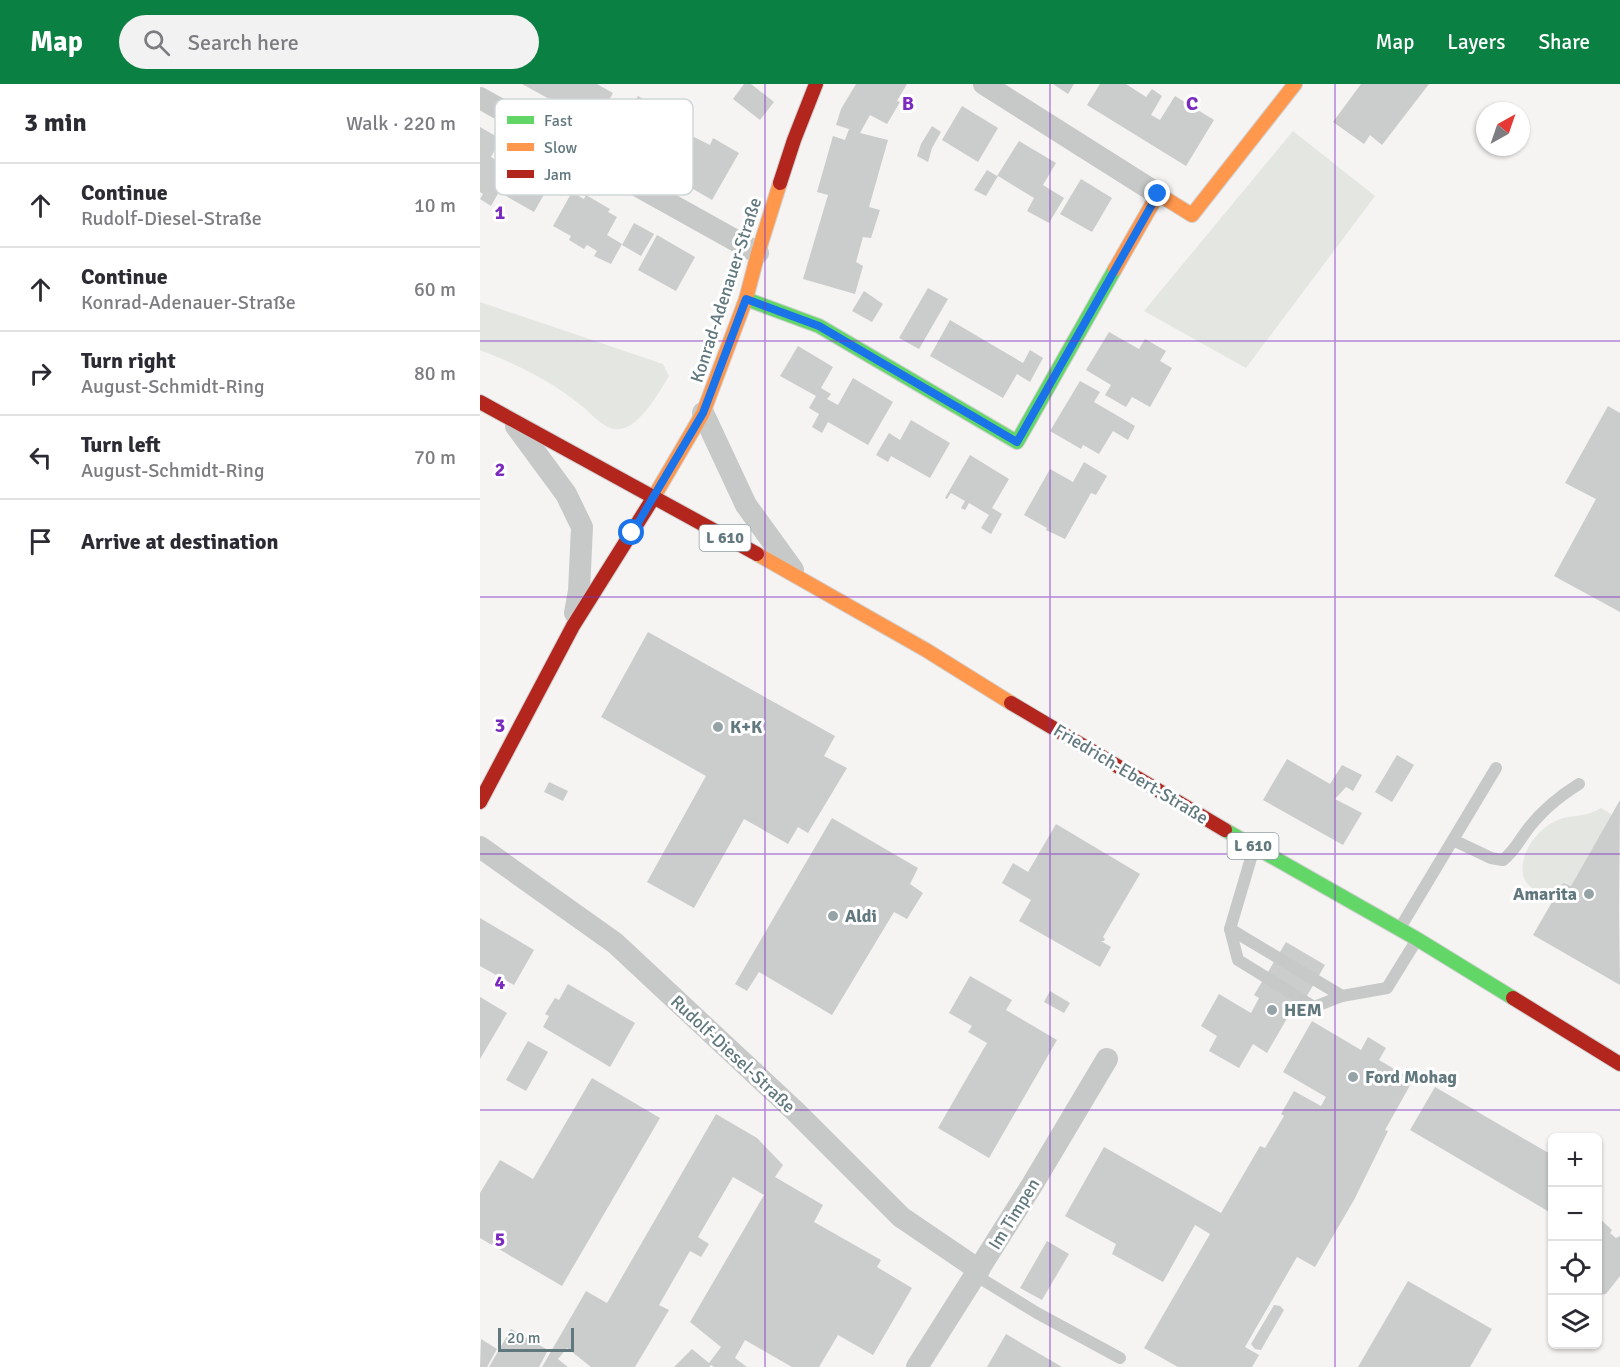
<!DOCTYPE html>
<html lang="en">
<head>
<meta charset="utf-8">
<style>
  body { margin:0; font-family:Signika,sans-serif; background:#f2f2f3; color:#2b2b33 }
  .controls { position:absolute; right:18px; bottom:18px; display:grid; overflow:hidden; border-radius:9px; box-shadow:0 2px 4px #0004 }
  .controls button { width:54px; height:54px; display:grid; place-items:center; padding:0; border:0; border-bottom:2px solid #e1e1e2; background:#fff; color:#2b2b33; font:30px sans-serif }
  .compass { position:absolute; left:996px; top:18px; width:54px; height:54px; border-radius:50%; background:#fff; box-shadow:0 2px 4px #0004; rotate:40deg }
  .scale { position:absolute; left:18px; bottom:15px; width:76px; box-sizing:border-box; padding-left:6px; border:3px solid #61787e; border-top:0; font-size:16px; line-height:21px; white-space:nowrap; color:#61787e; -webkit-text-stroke:4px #fff; paint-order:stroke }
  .stop { position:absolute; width:18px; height:18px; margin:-14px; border:4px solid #1a73e8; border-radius:50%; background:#fff }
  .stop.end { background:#1a73e8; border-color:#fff; box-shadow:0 2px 6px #0008 }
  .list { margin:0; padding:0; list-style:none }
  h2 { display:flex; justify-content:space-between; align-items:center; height:78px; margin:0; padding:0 24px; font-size:26px }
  h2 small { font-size:20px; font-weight:400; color:#7c7c81 }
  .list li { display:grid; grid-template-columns:39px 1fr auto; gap:18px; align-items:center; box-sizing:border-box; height:84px; padding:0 24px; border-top:2px solid #e1e1e2 }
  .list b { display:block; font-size:22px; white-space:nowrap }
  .list p { margin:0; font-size:20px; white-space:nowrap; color:#7c7c81 }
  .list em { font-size:20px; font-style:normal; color:#7c7c81 }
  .icon { flex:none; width:33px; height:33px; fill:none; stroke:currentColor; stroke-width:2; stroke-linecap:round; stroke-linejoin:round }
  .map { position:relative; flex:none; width:1140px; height:1283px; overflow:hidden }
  header { display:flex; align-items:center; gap:36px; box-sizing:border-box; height:84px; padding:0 30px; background:#0b8043; color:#fff }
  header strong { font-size:28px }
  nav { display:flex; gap:33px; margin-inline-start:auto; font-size:21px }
  .search { width:420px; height:54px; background:#f2f2f3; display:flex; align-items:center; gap:15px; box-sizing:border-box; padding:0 21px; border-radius:33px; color:#7c7c81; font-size:22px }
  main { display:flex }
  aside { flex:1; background:#fff }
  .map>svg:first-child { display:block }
</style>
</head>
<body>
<header>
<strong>Map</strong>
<div class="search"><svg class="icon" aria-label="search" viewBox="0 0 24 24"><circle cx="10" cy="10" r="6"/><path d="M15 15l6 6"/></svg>Search here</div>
<nav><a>Map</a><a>Layers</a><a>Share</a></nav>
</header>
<main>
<aside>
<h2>3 min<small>Walk · 220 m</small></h2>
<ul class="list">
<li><svg class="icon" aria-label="ahead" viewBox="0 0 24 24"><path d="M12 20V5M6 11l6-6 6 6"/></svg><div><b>Continue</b><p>Rudolf-Diesel-Straße</p></div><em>10 m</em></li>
<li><svg class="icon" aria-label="ahead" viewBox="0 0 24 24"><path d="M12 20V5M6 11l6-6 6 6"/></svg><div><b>Continue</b><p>Konrad-Adenauer-Straße</p></div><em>60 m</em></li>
<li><svg class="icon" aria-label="right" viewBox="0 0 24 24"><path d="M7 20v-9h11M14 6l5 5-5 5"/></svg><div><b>Turn right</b><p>August-Schmidt-Ring</p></div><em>80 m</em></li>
<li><svg class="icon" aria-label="left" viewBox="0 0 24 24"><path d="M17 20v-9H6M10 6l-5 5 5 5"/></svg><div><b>Turn left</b><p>August-Schmidt-Ring</p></div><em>70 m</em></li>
<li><svg class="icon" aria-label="arrive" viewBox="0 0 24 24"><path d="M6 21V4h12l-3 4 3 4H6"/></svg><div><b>Arrive at destination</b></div></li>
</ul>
</aside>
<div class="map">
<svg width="1140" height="1283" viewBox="0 0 1140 1283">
  <rect width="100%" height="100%" fill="#f5f4f3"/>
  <g fill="#e4e6e1">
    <path d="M813,47l82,65 -129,172 -102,-57z"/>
    <path d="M0,218l183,62 6,12c-10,16 -29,51 -49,53 -15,2 -28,-15 -38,-23 -30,-25 -66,-42 -102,-56z"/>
    <path d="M1121,724l11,7 -41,71 -8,-3 -10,18c-10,-4 -25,-13 -29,-23 -7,-22 13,-49 32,-57 17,-8 26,-2 45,-13z"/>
  </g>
  <g fill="#cbcccc">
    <path d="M42,0h75l16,9 -22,39 -33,-19 4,-7z"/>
    <path d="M264,0h7l23,18 -14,18 -27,-21z"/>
    <path d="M376,0h51l-10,17 3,1 -13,22 -17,-9 -10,18 28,7 -19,67 11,3 -9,28 -8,-1 -7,25 7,4 -8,28 -52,-15 25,-84 -11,-3 16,-56 12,4 4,-11 -13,-4 5,-16z"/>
    <path d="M573,0h21l-6,10z"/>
    <path d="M620,0h26l20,13 6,-8 10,7 -11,19 9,5 15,-24 39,24 -28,46 -99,-61z"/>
    <path d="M881,0h68l-47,61 -12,-10 -6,9 -31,-22z"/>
    <path d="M158,12l39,22 3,-7 12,6 -17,31 -12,-7 -13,24 -39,-22z"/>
    <path d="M482,22l36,22 -20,34 -36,-22z"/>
    <path d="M452,42l9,6 -9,16 -4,14 -11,-6 4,-12z"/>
    <path d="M0,43l21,12 -10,18 10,6 -5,8 10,6 12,-20 36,20 -20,35 -35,-20 -8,14 -11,-7 3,-5 -3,-2z"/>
    <path d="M214,53l16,8 3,-7 26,15 -27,47 -50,-29 11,-20 10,6z"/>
    <path d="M539,57l37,22 -13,22 21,13 -15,25 -22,-12 7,-13 -36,-22 -12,20 -12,-6 13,-20 10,6z"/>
    <path d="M601,95l31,19 -20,34 -32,-18z"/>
    <path d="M92,108l12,7 2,-4 24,14 -2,3 9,5 -10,18 15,9 -11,20 -17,-8 3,-5 -10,-6 -3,4 -15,-9 2,-4 -18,-10z"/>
    <path d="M154,139l20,11 -13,22 -19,-11z"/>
    <path d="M177,151l38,22 -19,34 -38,-21z"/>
    <path d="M448,204l20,11 -29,50 -20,-11z"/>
    <path d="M384,207l19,13 -11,18 -20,-11z"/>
    <path d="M470,236l73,43 7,-13 13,8 -13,24 -13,-8 -14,24 -73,-42z"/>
    <path d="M629,248l30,17 6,-10 21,12 -6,10 12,7 -22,39 -18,-10 -6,10 -21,-12 6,-10 -25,-15z"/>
    <path d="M318,262l35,21 -12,21 10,6 -4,5 11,6 15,-27 40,24 -25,43 -40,-23 -6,11 -10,-6 7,-13 -10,-6 7,-12 -36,-20z"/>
    <path d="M600,297l20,11 -6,10 41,24 -7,14 -15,-9 -14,23 -16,-9 -2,4 -31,-18z"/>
    <path d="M1128,322l12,7v199l-66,-36 42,-77 -31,-16z"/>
    <path d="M431,336l39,23 -20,35 -39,-22 -3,6 -12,-7 13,-22 11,7z"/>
    <path d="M490,371l39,24 -17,29 10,6 -11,20 -10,-6 8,-13 -20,-12 -4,7 -4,-2 4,-7 -14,-8 -4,6 -2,-1z"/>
    <path d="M604,378l23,14 -11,19 -5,-2 -26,46 -19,-9 1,-2 -23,-13 26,-46 23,13z"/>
    <path d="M168,548l187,104 -11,20 23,12 -39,65 -10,-6 -10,17 -44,-25 -50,89 -47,-26 59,-106 -105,-59z"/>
    <path d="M917,671l17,10 -22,37 -17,-10z"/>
    <path d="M807,675l43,25 12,-19 20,10 -9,16 -7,-4 -11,12 27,14 -19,32 -80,-45z"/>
    <path d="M69,698l19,9 -5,10 -19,-9z"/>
    <path d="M1140,716l-1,110 1,75 -87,-50 30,-52 8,3z"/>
    <path d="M352,734l86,50 -8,16 13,9 -16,26 -13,-7 -62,103 -73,-43 -12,19 -12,-7z"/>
    <path d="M576,740l84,50 -37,63 2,2 -1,2h-3l10,6 -11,20 -81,-46 12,-21 -29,-17 11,-20 15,9z"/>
    <path d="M0,834l54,32 -20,35 -34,-19z"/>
    <path d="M806,858l39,23 -31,53 -5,-3 -22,38 -14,-9 -14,24 -30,-17 8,-15 -16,-10 18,-32 32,19 8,-15 -5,-3z"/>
    <path d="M490,892l42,24 -6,10 51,30 -68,118 -51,-30 49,-85 -19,-11 4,-6 -23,-13z"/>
    <path d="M88,900l67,39 -25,44 -67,-40 6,-11 -4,-2 10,-16 4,2z"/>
    <path d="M570,907l20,12 -6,10 -20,-11z"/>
    <path d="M0,913l27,16 -27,46z"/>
    <path d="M832,937l49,29 7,-13 18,11 -7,12 34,20 -28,50 3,1 -34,69 -39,67 -18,-10 -52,90 14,8 -7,12h-74l-34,-19 66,-114 -15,-9 -32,57 -51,-28 4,-10 -51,-28 39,-69 117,66 39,-67 5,2 19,-32 -3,-2 13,-23 27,15 5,-9 -43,-25z"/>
    <path d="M48,957l20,11 -22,39 -20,-11z"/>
    <path d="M112,994l68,40 -98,168 -82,-48v-45l20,-33 33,19z"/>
    <path d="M955,1003l117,68 -1,58 -141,-83z"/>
    <path d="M236,1030l41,24 26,27 -8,12 48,28 -9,17 67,38 -4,7 35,21 -39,67 -35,-20 -19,32h-27l-47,-27 -10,18 12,9h-33l-3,-2 -2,2h-35l18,-18 17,14 12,-16 -31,-25 74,-127 -31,-18 -35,60 11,7 -8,13 -11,-6 -31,54 10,5 -34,57h-44l-24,-19 -9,11 10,8h-26l44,-76 21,12z"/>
    <path d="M1118,1133l14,13 -2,3 6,5 4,-2v40l-14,18 -8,1z"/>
    <path d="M567,1157l22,13 -27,46 -22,-12z"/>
    <path d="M928,1197l84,48 -22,38h-112z"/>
    <path d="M794,1221l6,1 4,4 -23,40 -6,-1 -4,-5z"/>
    <path d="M31,1245l37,21 -9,17h-50z"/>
    <path d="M526,1250l56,33h-75z"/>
    <path d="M1,1255l16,10 -10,18h-7z"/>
  </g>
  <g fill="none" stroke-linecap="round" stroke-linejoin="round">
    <g stroke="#d1d1d1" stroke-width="16">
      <g id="fast">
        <path d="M266,215l73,27 198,116 98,-173"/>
        <path d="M745,746l192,109 96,59"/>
      </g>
    </g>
    <g stroke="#d1d1d1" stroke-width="16">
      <g id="slow">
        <path d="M635,185l43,-75 34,21 103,-131"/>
        <path d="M172,416l51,-87 43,-114 12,-46 22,-70"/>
        <path d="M277,470l169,96 85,53"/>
      </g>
    </g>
    <g stroke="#d1d1d1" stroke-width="16">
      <g id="jam">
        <path d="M300,99l14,-43 22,-56"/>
        <path d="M0,318l277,152"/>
        <path d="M531,619l214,127"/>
        <path d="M0,718l93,-176 79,-126"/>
        <path d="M1033,914l107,66"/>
      </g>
    </g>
    <g stroke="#c7c9c9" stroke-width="12">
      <path d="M973,756l38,18 12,2c11,-9 14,-16 22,-27 14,-20 33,-36 54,-49"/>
      <path d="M774,764l-24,81 112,67 45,-8 29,-47"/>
      <path d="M920,844l96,-160"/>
      <path d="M750,845l8,31 76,47 28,-11"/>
      <path d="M495,1191l62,38 83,45"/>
    </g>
    <g stroke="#c7c9c9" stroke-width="22">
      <path d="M504,0l174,110"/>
      <path d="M0,14l278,155"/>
      <path d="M223,329l43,92 47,65"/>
      <path d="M36,342l50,68 16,33 -3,64 -4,22"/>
      <path d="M0,763l135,96 181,169 105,105 78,53"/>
      <path d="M437,1283l115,-182 75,-126"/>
    </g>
    <use href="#fast" stroke="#63d668" stroke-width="14"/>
    <use href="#slow" stroke="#ff974d" stroke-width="14"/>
    <use href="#jam" stroke="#b3261e" stroke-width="14"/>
  </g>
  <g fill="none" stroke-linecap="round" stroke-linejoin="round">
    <path stroke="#1a73e8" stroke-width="8" d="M152,449l71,-120 43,-114 73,27 198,116 141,-248"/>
  </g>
  <path fill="none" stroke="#7b2cbf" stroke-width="1.5" stroke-opacity="0.55" d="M285,0v1283M570,0v1283M855,0v1283M0,257h1140M0,513h1140M0,770h1140M0,1026h1140"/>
  <g fill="#95a3a7" stroke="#fff" stroke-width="2">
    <circle cx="238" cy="643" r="6"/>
    <circle cx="1109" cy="810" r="6"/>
    <circle cx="353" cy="832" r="6"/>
    <circle cx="792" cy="926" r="6"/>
    <circle cx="873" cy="993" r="6"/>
  </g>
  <g text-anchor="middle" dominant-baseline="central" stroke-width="6" stroke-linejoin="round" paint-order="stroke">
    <g fill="#fff" stroke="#90a0a5" stroke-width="1.5">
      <rect x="219.5" y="441" width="51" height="26" rx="4.5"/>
      <rect x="747.5" y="749" width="51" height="26" rx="4.5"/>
    </g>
    <g font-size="16" font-weight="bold" fill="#61787e">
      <text x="245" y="454">L 610</text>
      <text x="773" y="762">L 610</text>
    </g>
    <g font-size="18" fill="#61787e" stroke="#fff">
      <text transform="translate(246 206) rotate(-72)">Konrad-Adenauer-Straße</text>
      <text transform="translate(651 690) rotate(31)">Friedrich-Ebert-Straße</text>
      <text transform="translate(253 970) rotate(43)">Rudolf-Diesel-Straße</text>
      <text transform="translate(534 1130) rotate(-58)">Im Timpen</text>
    </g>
    <g font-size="18" font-weight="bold" fill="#61787e" stroke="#fff" text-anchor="start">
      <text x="250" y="643">K+K</text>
      <text x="1097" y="810" text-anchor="end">Amarita</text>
      <text x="365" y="832">Aldi</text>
      <text x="804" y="926">HEM</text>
      <text x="885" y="993">Ford Mohag</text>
    </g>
  </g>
  <rect x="15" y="15" width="198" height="96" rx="9" fill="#fff" stroke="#d0d6d8" stroke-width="1.5"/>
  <rect x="27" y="32" width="27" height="8" fill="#63d668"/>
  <rect x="27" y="59" width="27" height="8" fill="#ff974d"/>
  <rect x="27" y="86" width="27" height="8" fill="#b3261e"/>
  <g font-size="16" fill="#61787e">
    <text x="64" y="42">Fast</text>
    <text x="64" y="69">Slow</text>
    <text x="64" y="96">Jam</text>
  </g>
  <g font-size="20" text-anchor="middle" font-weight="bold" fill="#7b2cbf" stroke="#fff" stroke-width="6" stroke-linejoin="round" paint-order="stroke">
    <text x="428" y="26">B</text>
    <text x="712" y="26">C</text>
    <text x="20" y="135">1</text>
    <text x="20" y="392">2</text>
    <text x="20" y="648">3</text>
    <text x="20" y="905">4</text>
    <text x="20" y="1162">5</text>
  </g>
</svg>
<div class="controls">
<button>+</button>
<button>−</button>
<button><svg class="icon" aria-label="locate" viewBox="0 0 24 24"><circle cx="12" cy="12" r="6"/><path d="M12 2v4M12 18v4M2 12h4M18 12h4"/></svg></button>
<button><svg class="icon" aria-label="layers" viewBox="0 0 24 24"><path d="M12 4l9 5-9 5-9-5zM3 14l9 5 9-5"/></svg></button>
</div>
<svg class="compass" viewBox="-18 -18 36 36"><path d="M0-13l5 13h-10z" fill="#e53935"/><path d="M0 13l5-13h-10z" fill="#7c7c81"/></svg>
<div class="scale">20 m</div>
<div class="stop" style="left:152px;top:449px"></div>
<div class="stop end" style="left:678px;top:110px"></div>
</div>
</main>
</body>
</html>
